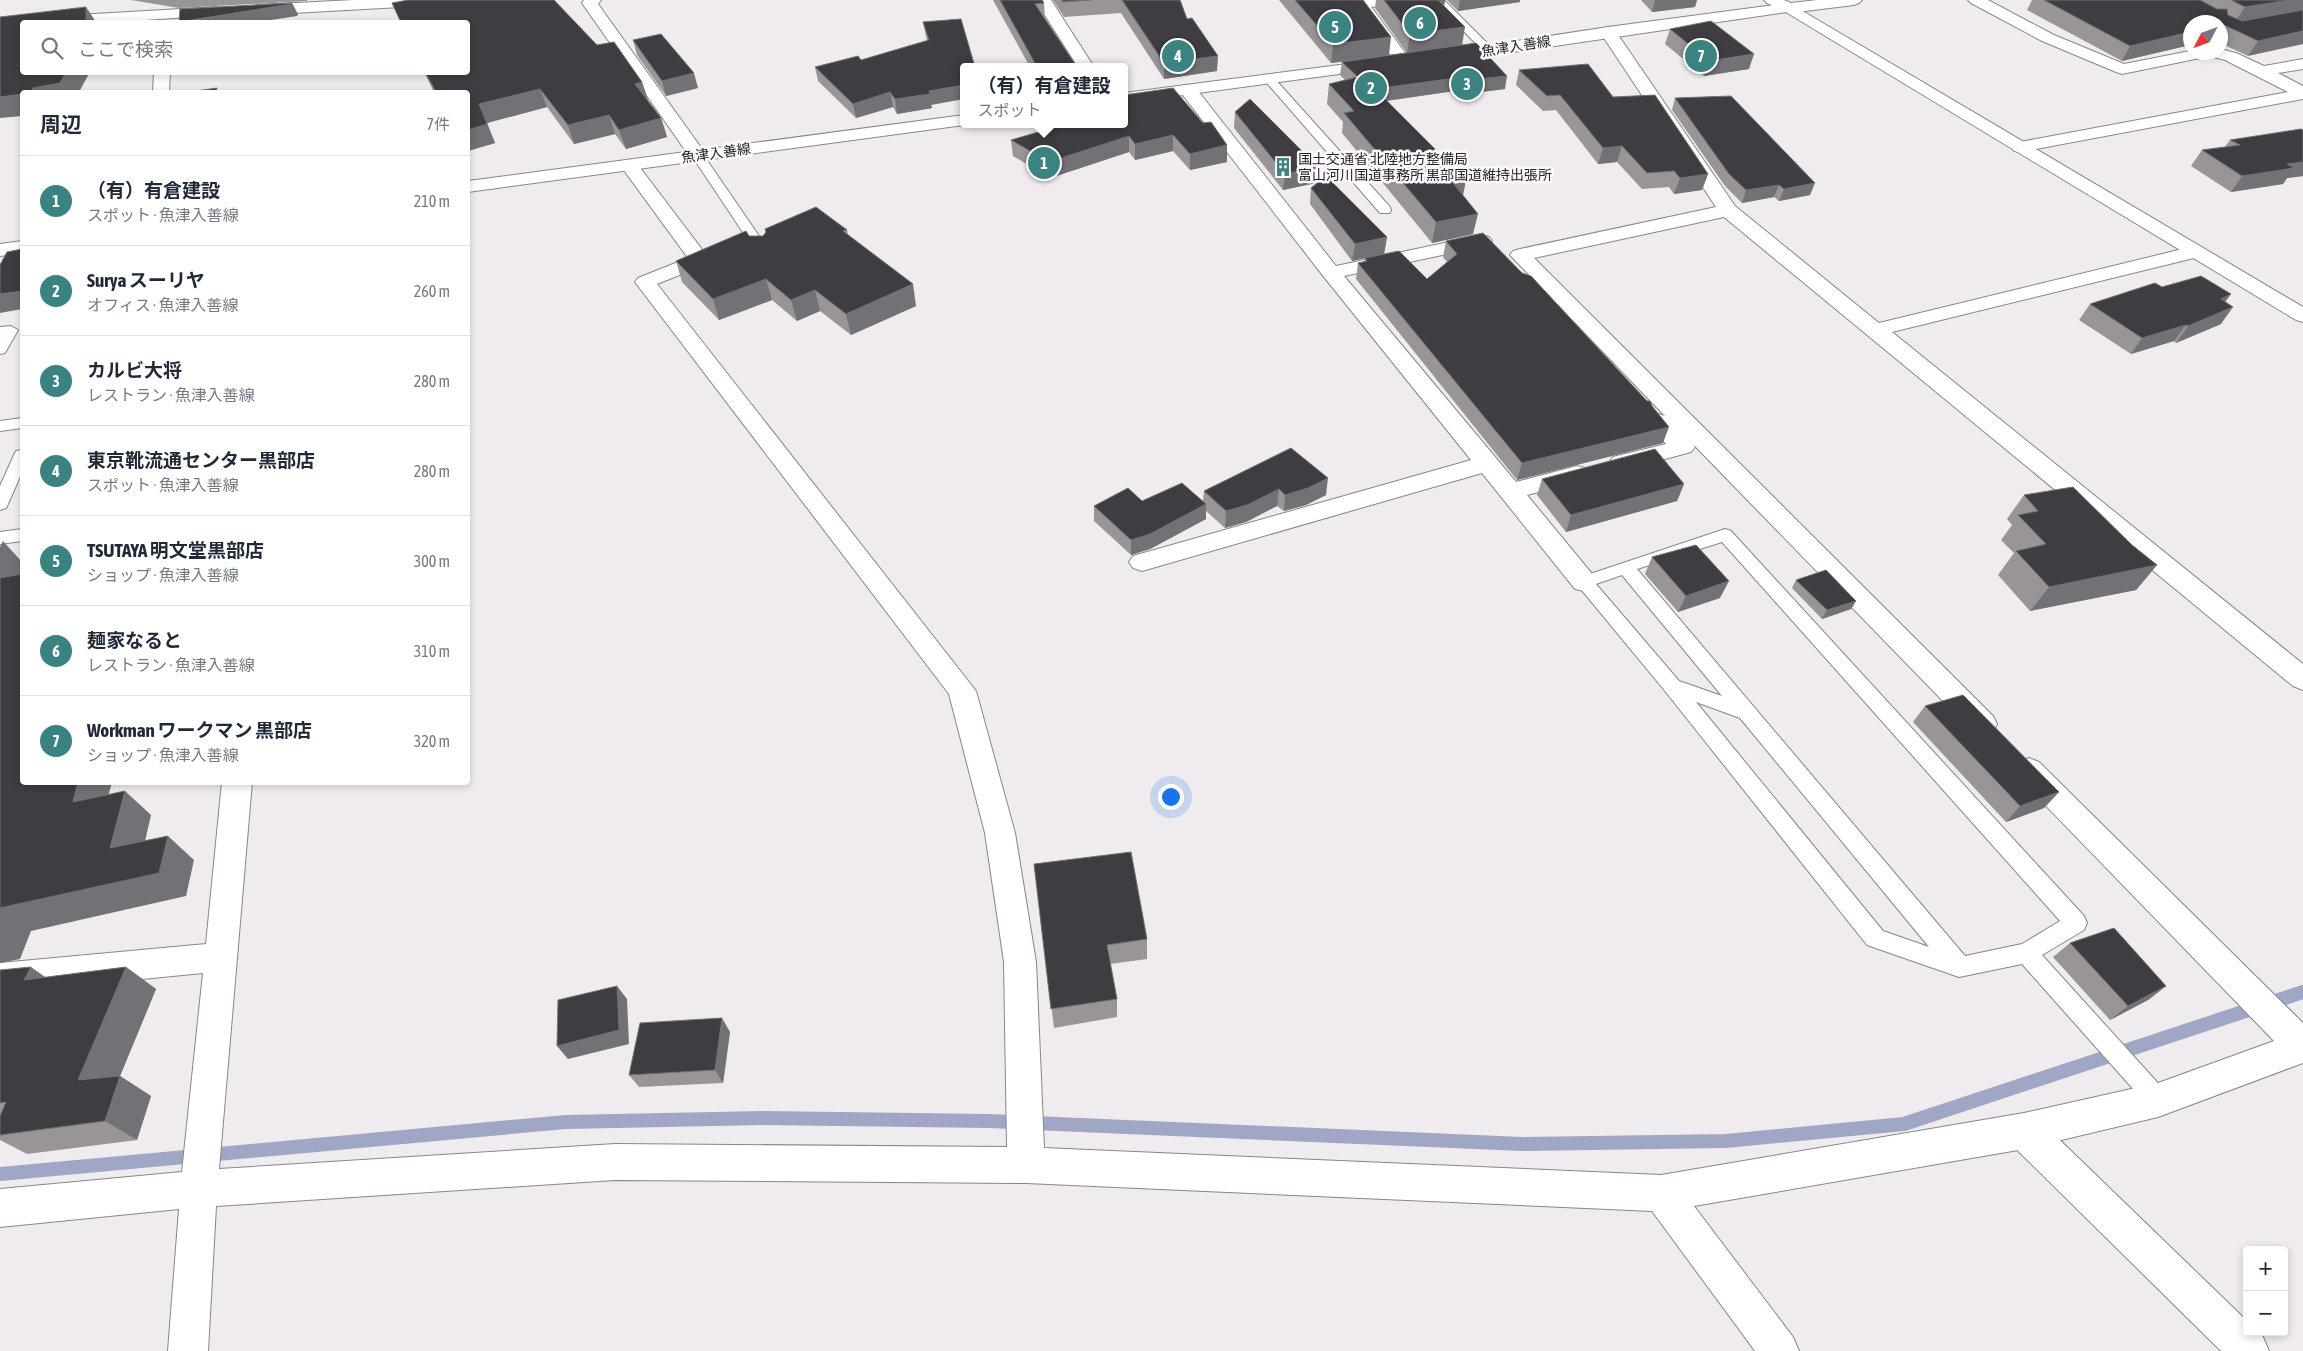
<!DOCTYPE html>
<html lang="ja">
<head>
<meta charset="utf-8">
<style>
  body { margin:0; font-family:"Asap Condensed","Noto Sans JP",sans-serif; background:#f2f2f3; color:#1f2937 }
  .controls { position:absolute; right:15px; bottom:15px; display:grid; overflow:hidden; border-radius:5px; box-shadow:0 2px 8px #0003 }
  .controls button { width:45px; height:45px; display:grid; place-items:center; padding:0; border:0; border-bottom:1px solid #e0e1e3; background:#fff; color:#1f2937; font:25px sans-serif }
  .compass { position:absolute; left:2183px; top:15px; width:45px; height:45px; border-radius:50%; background:#fff; box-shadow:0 2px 8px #0003; rotate:229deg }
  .you { position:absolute; left:1170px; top:796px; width:18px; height:18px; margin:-12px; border:4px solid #fff; border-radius:50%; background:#1a73e8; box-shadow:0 0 0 8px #1a73e833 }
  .badge { display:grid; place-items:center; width:32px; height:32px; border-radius:50%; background:#3b8380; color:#fff; font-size:16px; font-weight:700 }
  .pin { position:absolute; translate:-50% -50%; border:2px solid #fff; box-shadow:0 1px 5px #0006 }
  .popup { position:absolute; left:960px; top:63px; width:168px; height:65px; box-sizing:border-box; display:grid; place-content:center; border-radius:5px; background:#fff; filter:drop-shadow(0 1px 4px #0005); font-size:16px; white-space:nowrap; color:#747a83 }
  .popup b { font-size:19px; color:#1f2937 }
  .popup::after { content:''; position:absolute; left:50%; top:100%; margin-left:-10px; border:10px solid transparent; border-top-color:#fff }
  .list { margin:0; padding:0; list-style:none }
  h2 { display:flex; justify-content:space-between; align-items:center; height:65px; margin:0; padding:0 20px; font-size:21px }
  h2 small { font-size:16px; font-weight:400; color:#747a83 }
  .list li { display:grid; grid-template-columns:32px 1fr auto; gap:15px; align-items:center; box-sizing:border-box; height:90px; padding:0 20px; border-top:1px solid #e0e1e3 }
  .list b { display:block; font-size:19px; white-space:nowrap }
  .list p { margin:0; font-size:16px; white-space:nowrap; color:#747a83 }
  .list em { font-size:16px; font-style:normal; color:#747a83 }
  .icon { flex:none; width:28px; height:28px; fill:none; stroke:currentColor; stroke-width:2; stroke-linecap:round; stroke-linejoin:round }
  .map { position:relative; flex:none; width:2303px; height:1351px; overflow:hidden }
  .search { position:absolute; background:#fff; box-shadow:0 2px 8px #0003; left:20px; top:20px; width:450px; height:55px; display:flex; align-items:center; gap:12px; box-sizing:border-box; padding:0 18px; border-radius:5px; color:#747a83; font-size:19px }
  .panel { position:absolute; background:#fff; box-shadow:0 2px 8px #0003; left:20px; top:90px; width:450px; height:695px; border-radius:5px }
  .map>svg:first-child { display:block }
</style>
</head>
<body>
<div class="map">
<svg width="2303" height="1351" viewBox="0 0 2303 1351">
  <rect width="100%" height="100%" fill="#f0ebef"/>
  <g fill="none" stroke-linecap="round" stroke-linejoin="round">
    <path stroke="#a0a7c4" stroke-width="14" d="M0,1174l566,-52 197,-4 226,3 533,23 204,-3 178,-17 399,-132"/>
    <g stroke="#898588" stroke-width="2">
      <g id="service">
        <path d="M1367,0h27c-7,6 -31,10 -38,4z"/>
        <path d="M1433,0h11l48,48v4h-8z"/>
        <path d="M1270,77l4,1 116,129 1,3 -1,3h-10l-114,-131 -2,-2z"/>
        <path d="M698,152l4,1 68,99 -2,3h-10l-66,-99z"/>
        <path d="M11,326l7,4 -13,23 -5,1v-27z"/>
        <path d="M22,418v10l-22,3v-10z"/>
        <path d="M22,450v22l-14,32 -2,4 -6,2v-24l14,-31 2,-4z"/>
        <path d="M22,529v12l-22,3v-12z"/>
        <path d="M1725,529l6,2 353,385 3,7 -3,7 -42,25 124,137 4,8 -4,8 -8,4 -8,-4 -128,-144 -63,13 -92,-32 -202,-254 -90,-109 3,-4zM1722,542l338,379 -38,23 -57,12 -328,-387zM1622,575l100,121 -43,-15 -83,-97zM1696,702l44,16 189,229 -46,-16z"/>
      </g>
    </g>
    <g stroke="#898588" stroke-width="2">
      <g id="minor">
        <path d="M354,0h91l-3,3 -5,2 -180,10 -5,-2 -3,-3 3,-3 5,-2z"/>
        <path d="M584,0h17l-3,4 109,152 -3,4h-12l-110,-157z"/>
        <path d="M1035,0h16l43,67h-16z"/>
        <path d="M1350,0h16l46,62 -2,3h-12z"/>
        <path d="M1968,0h20l66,35 70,29 66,-13v1h30v-3l16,4 28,13 39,-7v10l-25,4 25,13v13l-283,53 -6,-1 -3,-4 3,-4 6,-1 268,-50 -63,-32 -15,-4 -88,18 -6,-2 -74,-31 -71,-38z"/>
        <path d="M216,7l5,2 3,3 -3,3 -107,7h-80l2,-3 6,-2z"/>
        <path d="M1608,27l6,2 121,177 144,117 316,-77 7,2 3,4 -3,4 -310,76 411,332v26l-10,-4 -569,-469 -190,41 459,458 4,8 -4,8 -10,3 -10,-3 -280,-288 2,3 -4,5 -70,19 -8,-2 -4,-6 4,-6 53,-13 -19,-23 3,-5 8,-2 7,2 -155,-161 3,-4 7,-2 196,-42 -116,-175 2,-3z"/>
        <path d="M154,72h16l-1,20h-16z"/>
        <path d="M1188,85l6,1 142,180 146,-31 7,2 3,4 -3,4 -145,31 172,206 61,-16 8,2 4,6 -4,6 -58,15 66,80 4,7 -4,7 -9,2 -9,-2 -93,-116 -340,98 -9,-3 -4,-6 4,-6 338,-96 -147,-183 -142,-183 -2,-4 2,-4z"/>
        <path d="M629,160l6,1 75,99 -3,4 -50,20 319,407 39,142 21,129 8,186 617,27 363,-62 134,-30 116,-42 -255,-263 -5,-8 5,-8 10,-4 10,4 264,261v40l-145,54 -134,32 -330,57 99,131 6,14h-44l-103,-140 -626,-28 -411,-3 -399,26 -8,145h-40l11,-142 -179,18v-38l182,-17 21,-199 -203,20v-30l206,-19 16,-162h30l-33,387 396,-25 392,3 -3,-185 -19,-129 -36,-139 -314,-412 3,-4 50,-20 -68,-93 3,-4z"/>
      </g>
    </g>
    <g stroke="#898588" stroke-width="2">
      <g id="tertiary">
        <path d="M1789,3l514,304v15l-7,-2 -512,-309 -3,-3 3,-3z"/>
        <path d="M2024,1113l13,5 210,203v11h11l5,5 6,14h-48l-210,-207 -5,-13 5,-13z"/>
      </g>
    </g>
    <g stroke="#898588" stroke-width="2">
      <g id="secondary">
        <path d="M1789,3l5,2 3,3 -3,3 -349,51 -6,-2 -2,-3 2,-3 6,-2 163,-25z"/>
        <path d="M1378,60l6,2 2,3 -2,3 -260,35v-10z"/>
        <path d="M964,115v9h4l-4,1 -496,67v-11z"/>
        <path d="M22,241v12l-22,3v-12z"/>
      </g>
    </g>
    <g stroke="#898588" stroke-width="2">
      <path id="primary" d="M1764,0h20l7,3 26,-3h45l-3,3 -5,2 -65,8 -22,-10z"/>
    </g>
    <use href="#service" fill="#fff" fill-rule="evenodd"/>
    <use href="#minor" fill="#fff" fill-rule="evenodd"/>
    <use href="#tertiary" fill="#fff" fill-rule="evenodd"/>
    <use href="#secondary" fill="#fff" fill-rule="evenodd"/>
    <use href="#primary" fill="#fff" fill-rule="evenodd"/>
  </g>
  <g fill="#989498">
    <path d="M131,0h176v1l-128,7z"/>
    <path d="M993,0h49l2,3 1,15 32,49h-47z"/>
    <path d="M1053,0h127l7,19 30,52 -53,8 -43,-66 -57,4z"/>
    <path d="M1279,0h84l26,55 18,-2 -32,-45 1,-8h69l-1,6 18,39 43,44 -40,5 -4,-4 -74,11 79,79 -3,14 10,40 -41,9 -90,-110 1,-11 -16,-18 2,-20 16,-4 -5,-5 2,-13 -11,1z"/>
    <path d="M1447,0h73v2l-62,9z"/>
    <path d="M1641,0h56l-2,7 -43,5z"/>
    <path d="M2032,0h271l-55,56 -28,-13v-21h-30v23l-68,16 -95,-51z"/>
    <path d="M392,3l205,42 45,37 6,18 13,18 6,19 -41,12 -11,-15 -41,10 -27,-37 -60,16 8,20 -27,8v-59h-34l-10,-20h44v-50h-68z"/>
    <path d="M961,19l-30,86 1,3 -35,6 -4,-7 -37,11 -38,-37 -3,-14 46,-7 66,-19 -4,-19z"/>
    <path d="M1670,29l79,40 -45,7 -39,-32z"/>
    <path d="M633,40l65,48 -32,8 -29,-41z"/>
    <path d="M1519,70l94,27 95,77 -6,16 -28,4 -5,-7 -27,2 -25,-27 -19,2 -42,-54 -13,1 -27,-26z"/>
    <path d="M1124,95l103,67 -37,8 -17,-19 -38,9 -6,-8 -79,26 -37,-22 -2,-16 113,-16z"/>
    <path d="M1675,98l135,97 -31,6 -5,-4 -32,6 -17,-17 -53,-76z"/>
    <path d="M1235,112l81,71 -33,7 -49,-62z"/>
    <path d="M2303,130v46l-16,2 -4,6 -52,8 -40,-26 11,-16 23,-3 5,-7z"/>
    <path d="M1311,188l76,49 -3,17 -32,7 -42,-57z"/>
    <path d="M847,230l1,5 68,71 -65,29 -31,-24 -23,10 -25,-21 -53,20 -37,-38 -6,-21 73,-25h14z"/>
    <path d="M1446,241l217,202 -146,37 -161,-201 2,-16 6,-1 1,-4 62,21 20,-17 -4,-5z"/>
    <path d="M2162,287l69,7 -6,8 -4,22 -45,19 -2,-2 -43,13 -52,-34 11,-16z"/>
    <path d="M1291,448l35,47 -20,10 -22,6 -7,-5 -31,16 -21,6 -19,-17v8l-56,30 -19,6 -37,-34v-15l48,-5h61l1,-10z"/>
    <path d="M1542,479l142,5 -7,17 -111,31 -29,-37z"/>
    <path d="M2024,495l108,50 25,20 -21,25 -106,21 -32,-36 16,-22 -13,-13 11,-15 -5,-6z"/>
    <path d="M1652,557l68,41 -42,14 -33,-38z"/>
    <path d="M1796,580l60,21 -5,8 -29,10 -30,-31z"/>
    <path d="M1925,706l134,86 -15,16 -38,14 -93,-100z"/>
    <path d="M1034,864l113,75v20l-37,5 7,35v18l-63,11z"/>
    <path d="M2070,943l96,43 -18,14 -38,20 -57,-63z"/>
    <path d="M126,967l30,22 -36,87 31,20 -14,44 -110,14 -27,-14v-170l45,7z"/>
    <path d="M730,1032l-7,51 -84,4 -10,-12z"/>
  </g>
  <g fill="#747176">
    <path d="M1434,0h11l-2,13z"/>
    <path d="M1460,0h60v2l-62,9z"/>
    <path d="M1655,0h42l-2,7 -43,5z"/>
    <path d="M2289,0h14v11l-68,11 10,-15z"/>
    <path d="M292,3l6,11 -1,2 -39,6h-76z"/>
    <path d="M86,7l10,15h-10z"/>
    <path d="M1465,27l-3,18 -55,8 3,-19z"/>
    <path d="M2303,31v13l-55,12 10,-15z"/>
    <path d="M2190,32v13l-68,16 8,-15z"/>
    <path d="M1391,37l-2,18 -58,8 2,-19z"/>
    <path d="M1754,54l-5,15 -45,7 5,-15z"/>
    <path d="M1218,56l-1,15 -53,8v-16z"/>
    <path d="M66,72h24l-11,20h-48l2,-4z"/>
    <path d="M694,73l4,15 -32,8 -4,-15z"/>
    <path d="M1507,76l-2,13 -40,5 3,-14z"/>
    <path d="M1463,77l-2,13 -91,13 1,-13z"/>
    <path d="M642,82l6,18 -13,-16z"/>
    <path d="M964,85v14l-33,6 1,3 -35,6 -2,-15 34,-8z"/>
    <path d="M540,89l7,18 -60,16 8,20 -27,8v-21l11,-26z"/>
    <path d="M890,92l3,15 -37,11 -3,-14z"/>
    <path d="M22,94v22l-22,2v-21z"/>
    <path d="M609,115l6,19 -41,10 -6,-19z"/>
    <path d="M661,118l6,19 -41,12 -7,-19z"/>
    <path d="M1173,135v16l-38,9v-16z"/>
    <path d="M1129,136v16l-79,26 -1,-16z"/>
    <path d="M1227,145v17l-37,8v-16z"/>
    <path d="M1622,146l-5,16 -19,2 5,-16z"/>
    <path d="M2303,162v14l-16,2 -4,6 -52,8 11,-16 45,-12z"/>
    <path d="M1318,167l-2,16 -33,7 2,-16z"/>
    <path d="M1708,174l-6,16 -28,4 6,-16z"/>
    <path d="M1466,180l-4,20 -9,-17z"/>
    <path d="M1815,183l-5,12 -31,6 5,-12z"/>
    <path d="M1779,185l-5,12 -32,6 4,-13z"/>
    <path d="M1478,214l-5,20 -41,9 4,-21z"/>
    <path d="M1387,237l-3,17 -32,7 3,-17z"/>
    <path d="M766,279l6,21 -53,20 -6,-21z"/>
    <path d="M913,284l3,22 -65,29 -5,-21z"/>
    <path d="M815,290l5,21 -23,10 -6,-21z"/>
    <path d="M22,291v18l-22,4v-19z"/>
    <path d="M2231,294l-12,16 2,-11z"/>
    <path d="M2233,307l-12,17 -45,19 12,-17z"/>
    <path d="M2186,325l-12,16 -43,13 11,-16z"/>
    <path d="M1669,427l-6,16 -146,37 5,-17z"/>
    <path d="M1328,478l-2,17 -20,10 -22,6 1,-16z"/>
    <path d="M1684,484l-7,17 -111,31 5,-17z"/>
    <path d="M1279,489l-2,17 -31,16 -21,6 1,-17z"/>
    <path d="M1206,504v15l-56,30 -19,6v-15z"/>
    <path d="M3,541l19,21v17l-22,18v-50z"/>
    <path d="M2157,565l-21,25 -106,21 19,-24z"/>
    <path d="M1729,581l-9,17 -42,14 8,-16z"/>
    <path d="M1856,601l-5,8 -29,10 5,-9z"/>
    <path d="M78,782h34l-12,44 -27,-24z"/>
    <path d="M125,791l26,24 -13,57 -28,-24z"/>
    <path d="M2059,792l-15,16 -38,14 14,-16z"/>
    <path d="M168,836l26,24 -8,36 -155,35 -11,28 -20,4v-55z"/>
    <path d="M31,967l31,22 -38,-9z"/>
    <path d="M126,967l30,22 -36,87 31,20 -14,44 -32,-19 -27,-41z"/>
    <path d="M617,986l10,13 2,45 -61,15 -11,-13z"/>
    <path d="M2166,986l-18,14 -38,20 18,-14z"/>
    <path d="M722,1018l8,14 -7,51 -8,-13z"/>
  </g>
  <g fill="#3f3d42" stroke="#747176">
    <path d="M408,0h146l43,45 17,-3 28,40 -7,2 26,34 -42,12 -10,-15 -41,10 -28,-36 -61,15 8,20 -19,6v-38h-32l-11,-20h43v-50h-67l-9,-19z"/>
    <path d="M1000,0h42l2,3 -9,1 42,63h-40z"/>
    <path d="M1062,0h29l-28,2z"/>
    <path d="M1122,0h58l7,19 5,-1 26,38 -54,7z"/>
    <path d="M1295,0h68l28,37 -58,7z"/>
    <path d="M1384,0h54l27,27 -55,7z"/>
    <path d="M2044,0h156l17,9h10l1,6 14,6 61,-11v21l-45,10 -36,-17 -2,1v-3h-30v10l-60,14z"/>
    <path d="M2231,0h58l-44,7z"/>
    <path d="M292,3l-1,1 -112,18 1,-13z"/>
    <path d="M86,7v15h-64v50h44l-6,11 -27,5 -2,4h-9v2l-22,3v-80z"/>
    <path d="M961,19l14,48h-11v18l-35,6 1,3 -35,5 -5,-7 -37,12 -38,-37 43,-11 3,4 68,-20 -6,-18z"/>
    <path d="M1711,21l43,33 -45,7 -39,-32z"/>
    <path d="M661,34l33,39 -32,8 -29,-41z"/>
    <path d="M1476,43l31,33 -39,4 -5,-3 -88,12 -13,-13 -4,1 -16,-15z"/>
    <path d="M1588,64l25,33 42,-2 53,79 -28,4 -6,-7 -27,2 -25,-27 -19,2 -43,-53 -13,1 -28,-26z"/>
    <path d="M1362,76l104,104 -13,3 25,31 -42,8 -92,-109 10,-2 -25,-27z"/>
    <path d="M217,88l-1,4h-27z"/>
    <path d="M1173,88l30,35 8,-1 16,23 -37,9 -17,-19 -38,9 -6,-8 -80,26 -38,-22 55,-16h58v-29z"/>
    <path d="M1731,96l84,87 -31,6 -5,-4 -33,5 -17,-16 -54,-76z"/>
    <path d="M1250,99l68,68 -33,7 -50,-62z"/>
    <path d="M2301,129l2,1v32l-16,2 7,4 -52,8 -40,-26 38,-5 -10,-5z"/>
    <path d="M1326,176l61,61 -32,7 -44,-56z"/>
    <path d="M816,207l31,23 -4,1 70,53 -67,30 -31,-24 -24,10 -25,-21 -53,20 -37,-38 70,-30 3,5h14l3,-4 -1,-3z"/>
    <path d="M1483,233l39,40 9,3 116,125h3l2,5 17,21 -147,36 -164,-200 9,-2 -2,-3 34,-7 28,28 30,-25 -11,-13z"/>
    <path d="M22,249v42l-22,3v-29l7,-13z"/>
    <path d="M2201,276l30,18 -10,5 12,8 -45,19 -2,-1 -44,13 -52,-34 65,-21 7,4z"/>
    <path d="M1291,448l37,30 -20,10 -23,7 -6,-6 -32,16 -21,6 -22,-20z"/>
    <path d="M1655,449l29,35 -113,31 -29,-36z"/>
    <path d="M1182,483l24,21 -56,30 -19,6 -37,-34 34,-18 14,13z"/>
    <path d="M2073,487l59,58 25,20 -108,22 -33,-36 30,-7 -28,-29 20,-4 -14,-16z"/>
    <path d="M1696,545l33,36 -43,15 -34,-39z"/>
    <path d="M1826,570l30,31 -29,9 -31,-30z"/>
    <path d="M22,574v208h56l-5,20 52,-11 -15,57 58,-12 -9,37 -159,35v-330z"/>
    <path d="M1963,695l96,97 -39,14 -95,-100z"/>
    <path d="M1131,852l16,87 -40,6 10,54 -66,10 -17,-145z"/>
    <path d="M2114,928l52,58 -38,20 -58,-63z"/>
    <path d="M31,967l-7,13 102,-13 -48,113 42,-4 -15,45 -105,14v-19l6,-14 -6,1v-133z"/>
    <path d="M617,986l2,44 -62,16 1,-46z"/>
    <path d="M722,1018l-7,52 -86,5 11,-52z"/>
  </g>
  <defs>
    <g id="building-bare" transform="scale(1.5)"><path d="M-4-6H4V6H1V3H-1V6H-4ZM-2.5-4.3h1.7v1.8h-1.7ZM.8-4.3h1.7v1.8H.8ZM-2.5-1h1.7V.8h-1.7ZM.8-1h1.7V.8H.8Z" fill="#3b8380" stroke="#fdf8fd" stroke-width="2.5" paint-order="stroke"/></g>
  </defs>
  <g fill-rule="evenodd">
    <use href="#building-bare" x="1283" y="167"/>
  </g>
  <g text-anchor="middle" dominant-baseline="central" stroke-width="5" stroke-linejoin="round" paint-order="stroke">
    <g font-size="14" fill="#272627" stroke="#fdf8fd">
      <text transform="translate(1516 46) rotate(-9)">魚津入善線</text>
      <text transform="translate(716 153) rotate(-8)">魚津入善線</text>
    </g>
    <g font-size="14" fill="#272627" stroke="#fdf8fd" text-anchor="start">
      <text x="1298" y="159">国土交通省 北陸地方整備局<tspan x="1298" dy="16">富山河川国道事務所 黒部国道維持出張所</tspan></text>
    </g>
  </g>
</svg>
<div class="controls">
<button>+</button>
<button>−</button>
</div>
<svg class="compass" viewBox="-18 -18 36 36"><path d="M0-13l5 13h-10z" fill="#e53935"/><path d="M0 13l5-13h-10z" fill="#747a83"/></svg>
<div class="you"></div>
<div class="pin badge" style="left:1044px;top:163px">1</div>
<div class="popup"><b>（有）有倉建設</b>スポット</div>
<div class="pin badge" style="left:1371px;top:88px">2</div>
<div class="pin badge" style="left:1467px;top:84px">3</div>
<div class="pin badge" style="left:1178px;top:56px">4</div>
<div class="pin badge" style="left:1335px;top:27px">5</div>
<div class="pin badge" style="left:1420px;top:23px">6</div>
<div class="pin badge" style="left:1701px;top:56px">7</div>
<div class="search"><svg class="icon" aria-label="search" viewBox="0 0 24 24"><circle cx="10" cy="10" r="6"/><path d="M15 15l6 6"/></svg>ここで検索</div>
<section class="panel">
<h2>周辺<small>7件</small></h2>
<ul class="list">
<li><span class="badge">1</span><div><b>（有）有倉建設</b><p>スポット · 魚津入善線</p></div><em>210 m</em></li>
<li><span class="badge">2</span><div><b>Surya スーリヤ</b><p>オフィス · 魚津入善線</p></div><em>260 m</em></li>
<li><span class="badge">3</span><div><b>カルビ大将</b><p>レストラン · 魚津入善線</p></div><em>280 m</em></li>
<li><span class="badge">4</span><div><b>東京靴流通センター黒部店</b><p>スポット · 魚津入善線</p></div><em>280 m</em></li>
<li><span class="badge">5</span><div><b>TSUTAYA 明文堂黒部店</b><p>ショップ · 魚津入善線</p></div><em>300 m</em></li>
<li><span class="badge">6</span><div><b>麺家なると</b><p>レストラン · 魚津入善線</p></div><em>310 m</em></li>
<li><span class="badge">7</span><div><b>Workman ワークマン 黒部店</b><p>ショップ · 魚津入善線</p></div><em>320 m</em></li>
</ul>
</section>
</div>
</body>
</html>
